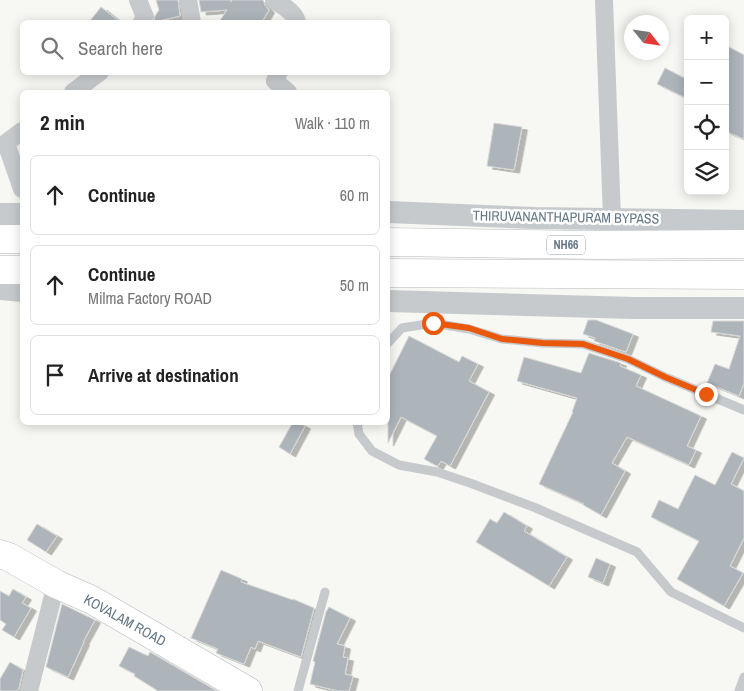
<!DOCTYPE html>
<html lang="en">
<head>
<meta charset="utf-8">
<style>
  body { margin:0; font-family:"Archivo Narrow",sans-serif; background:#f2f2f2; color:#222 }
  .controls { position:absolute; right:15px; top:15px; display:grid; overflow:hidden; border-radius:8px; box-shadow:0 2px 12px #0003 }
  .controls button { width:45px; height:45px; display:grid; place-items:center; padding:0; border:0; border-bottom:1px solid #e0e0e0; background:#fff; color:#222; font:25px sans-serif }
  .compass { position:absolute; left:624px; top:15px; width:45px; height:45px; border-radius:50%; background:#fff; box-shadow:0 2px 12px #0003; rotate:120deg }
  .stop { position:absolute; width:15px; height:15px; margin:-11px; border:4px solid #ea580c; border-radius:50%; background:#fff }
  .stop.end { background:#ea580c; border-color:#fff; box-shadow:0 1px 5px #0008 }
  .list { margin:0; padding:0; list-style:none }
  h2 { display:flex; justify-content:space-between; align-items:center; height:65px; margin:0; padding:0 20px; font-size:21px }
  h2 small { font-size:16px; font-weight:400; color:#767676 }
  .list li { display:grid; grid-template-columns:32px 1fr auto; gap:15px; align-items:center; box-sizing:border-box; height:80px; margin:0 10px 10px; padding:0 10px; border:1px solid #e0e0e0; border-radius:8px }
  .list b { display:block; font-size:19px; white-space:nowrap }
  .list p { margin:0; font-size:16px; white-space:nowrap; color:#767676 }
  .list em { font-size:16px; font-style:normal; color:#767676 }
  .icon { flex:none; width:28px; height:28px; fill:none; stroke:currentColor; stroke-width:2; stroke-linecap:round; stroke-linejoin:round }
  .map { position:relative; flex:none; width:744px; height:691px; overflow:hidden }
  .search { position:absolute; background:#fff; box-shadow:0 2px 12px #0003; left:20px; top:20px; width:370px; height:55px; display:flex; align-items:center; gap:12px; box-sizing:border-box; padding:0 18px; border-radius:8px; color:#767676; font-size:19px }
  .panel { position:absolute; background:#fff; box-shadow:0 2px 12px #0003; left:20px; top:90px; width:370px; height:335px; border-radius:8px }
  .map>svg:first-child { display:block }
</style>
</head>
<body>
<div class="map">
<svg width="744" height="691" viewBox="0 0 744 691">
  <defs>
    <filter id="shadow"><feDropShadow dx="5.5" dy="3" stdDeviation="0" flood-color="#0004"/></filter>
  </defs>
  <rect width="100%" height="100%" fill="#f7f7f3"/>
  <g fill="#adb5bb" stroke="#d8d8d6" filter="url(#shadow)">
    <path d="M156,0h22l2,16 -26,6 1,-6 4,-6z"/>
    <path d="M199,0h32v2l1,-2h31l2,5 4,5 -7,12h-43l8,-12 -26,2z"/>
    <path d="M101,7l19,15h-31z"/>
    <path d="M725,45l19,10v84l-19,-8z"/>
    <path d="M665,68l23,12v19l-31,-15z"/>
    <path d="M494,123l28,4 -8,43 -27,-4z"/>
    <path d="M588,320h8l37,14 -7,18 -32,-11 1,-3 -12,-4z"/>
    <path d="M713,321h31v62l-5,13 -32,-13 8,-19 14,5 11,-33 -29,-4z"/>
    <path d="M409,336l50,26 3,-6 16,8 -9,17 20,11 -39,74 -9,-5 -3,5 -3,-1 -11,-6 13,-23 -36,-19 -13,26v-65z"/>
    <path d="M589,353l32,10 -1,3 21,9 -5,11 65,30 -14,30 9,4 -7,15 -62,-28 -15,26 13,8 -24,44 -18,-10 1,-1 -45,-20 34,-72h-1l5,-14 -60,-17 7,-24 57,16z"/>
    <path d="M293,422h5l7,4 -15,28 -11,-7z"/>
    <path d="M732,452l12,6 -13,26 13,7v47l-14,28 13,7 -19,33 -47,-27 22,-38 -48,-24 8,-17 19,9 17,-34 20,10z"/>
    <path d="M504,512l23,14 -3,5 43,26 -18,29 -73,-44 14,-23 7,4z"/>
    <path d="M37,524l20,12 -11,16 -19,-12z"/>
    <path d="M596,558l14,6 -7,19 -15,-6z"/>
    <path d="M221,570l21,9 -1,3 52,18v-1l21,9 -13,49 -43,-16 -3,8 -4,-2 -7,17 -28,-11 2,-4 -27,-11z"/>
    <path d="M13,589l13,8 -4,6 9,5 -17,29 -12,-7 4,-6 -6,-4v-29l9,5z"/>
    <path d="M62,604l33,16 -12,22h1l-16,35 -22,-10z"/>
    <path d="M329,607l21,11 -13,26 8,2 -2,11 5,1 -3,16 8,2 -4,15h-11l-28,-7 5,-22 -2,-1 13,-49z"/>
    <path d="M129,647l19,9 2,-4 67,39h-59l-24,-15 1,-2 -16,-8z"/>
    <path d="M10,662l13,8 -4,18 -2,3h-17v-12z"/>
  </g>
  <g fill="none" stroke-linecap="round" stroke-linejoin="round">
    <g stroke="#b7bbbf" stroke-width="29">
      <path id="primary" d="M0,554l9,3 47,27 36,16 156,91"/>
    </g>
    <g stroke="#b8bcbf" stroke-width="29">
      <g id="trunk">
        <path d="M0,239h22"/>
        <path d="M388,242l209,3 147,-1"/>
        <path d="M0,270h22"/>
        <path d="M388,273l356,2"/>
      </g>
    </g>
    <g stroke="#c6cacd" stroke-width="9">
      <path d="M388,343l14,-15 31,-5 36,6 33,10 41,4 40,1 45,15 37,18 79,33"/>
      <path d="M357,422l2,12 13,17 27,14 38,7 33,11 66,25 101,44 34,40 73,36"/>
      <path d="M298,691l27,-99"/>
      <path d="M739,691l5,-14"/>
    </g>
    <g stroke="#c6cacd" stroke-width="18">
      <path d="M138,0l7,17 -3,5"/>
      <path d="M188,0l4,22"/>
      <path d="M274,0c9,6 21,12 23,22"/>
      <path d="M604,0l8,219"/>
      <path d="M279,72l-4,9 13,11"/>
      <path d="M73,92l27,-20"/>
      <path d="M22,131l-16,12 16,46"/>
      <path d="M29,691l27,-107"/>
    </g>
    <g stroke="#c6cacd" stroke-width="22">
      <path d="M388,212l147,6 209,3"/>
      <path d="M0,214h22"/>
      <path d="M0,289l22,2"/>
      <path d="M388,301l246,7h110"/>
    </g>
    <use href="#primary" stroke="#fff" stroke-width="28"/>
    <use href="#trunk" stroke="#fff" stroke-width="28"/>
  </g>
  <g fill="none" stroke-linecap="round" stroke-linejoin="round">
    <path stroke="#ea580c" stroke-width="6" d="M433,323l36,5 33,11 41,4 40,1 45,15 37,18 41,17"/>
  </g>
  <g text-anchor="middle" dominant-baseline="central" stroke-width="5" stroke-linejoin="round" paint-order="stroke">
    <rect fill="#fff" stroke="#92a0aa" stroke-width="1" x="547" y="235.5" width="38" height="19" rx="4"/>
    <g font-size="12" font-weight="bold" fill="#647786">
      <text x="566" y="245">NH66</text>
    </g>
    <g font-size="14" fill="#647786" stroke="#fff">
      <text transform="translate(566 217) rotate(1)">THIRUVANANTHAPURAM BYPASS</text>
      <text transform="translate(125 620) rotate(29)">KOVALAM ROAD</text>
    </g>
  </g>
</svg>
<div class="controls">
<button>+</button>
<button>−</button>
<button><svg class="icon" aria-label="locate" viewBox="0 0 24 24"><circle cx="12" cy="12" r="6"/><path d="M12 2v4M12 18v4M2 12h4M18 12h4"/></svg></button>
<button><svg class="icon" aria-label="layers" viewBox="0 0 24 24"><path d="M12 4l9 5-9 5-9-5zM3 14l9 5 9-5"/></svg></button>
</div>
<svg class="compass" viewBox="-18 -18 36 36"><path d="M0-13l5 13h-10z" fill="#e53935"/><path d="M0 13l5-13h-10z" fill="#767676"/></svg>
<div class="stop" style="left:433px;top:323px"></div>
<div class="stop end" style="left:706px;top:394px"></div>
<div class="search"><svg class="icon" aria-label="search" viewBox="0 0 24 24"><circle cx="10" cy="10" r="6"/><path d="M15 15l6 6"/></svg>Search here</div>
<section class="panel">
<h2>2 min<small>Walk · 110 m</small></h2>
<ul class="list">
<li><svg class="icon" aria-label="ahead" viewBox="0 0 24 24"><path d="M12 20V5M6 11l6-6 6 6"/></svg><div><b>Continue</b></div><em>60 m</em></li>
<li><svg class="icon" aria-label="ahead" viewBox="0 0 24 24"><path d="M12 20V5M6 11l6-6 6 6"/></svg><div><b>Continue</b><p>Milma Factory ROAD</p></div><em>50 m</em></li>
<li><svg class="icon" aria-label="arrive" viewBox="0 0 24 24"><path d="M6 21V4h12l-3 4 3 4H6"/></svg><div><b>Arrive at destination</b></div></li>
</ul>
</section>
</div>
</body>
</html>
